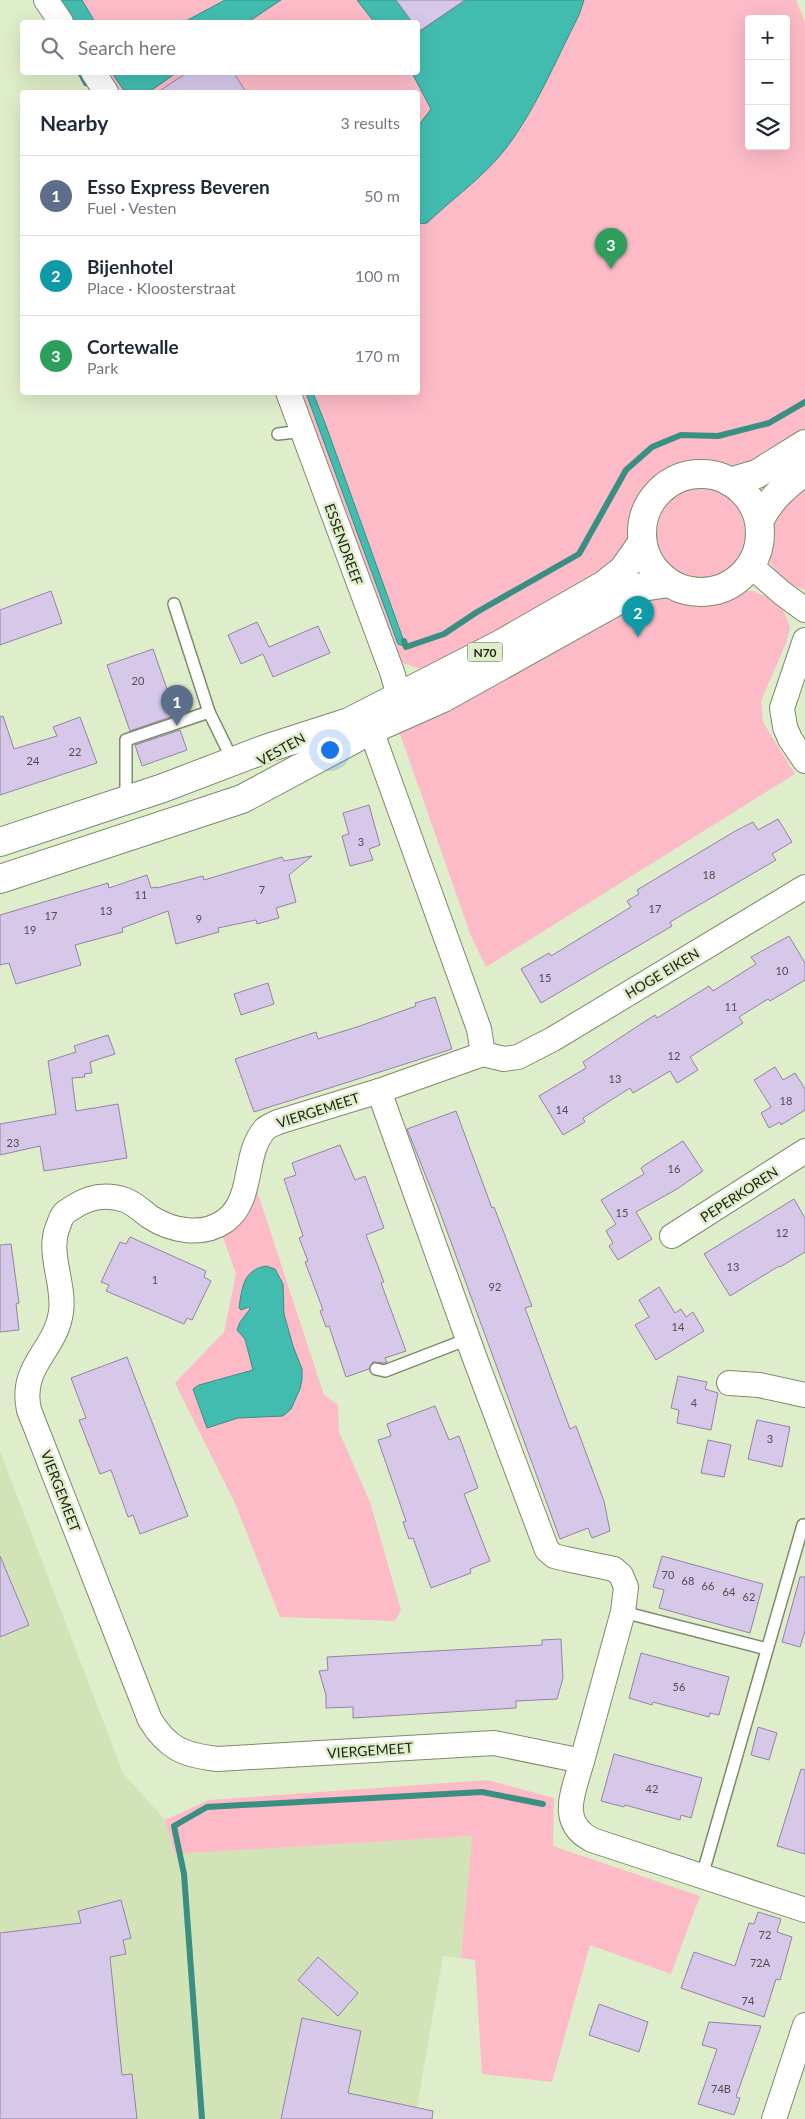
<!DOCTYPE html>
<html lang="en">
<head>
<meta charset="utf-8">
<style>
  body { margin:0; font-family:Lato,sans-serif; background:#f6f6f7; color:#1f2937 }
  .controls { position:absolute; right:15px; top:15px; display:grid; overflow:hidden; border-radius:5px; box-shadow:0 5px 20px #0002 }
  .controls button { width:45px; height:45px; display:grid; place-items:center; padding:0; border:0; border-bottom:1px solid #e0e1e3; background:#fff; color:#1f2937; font:25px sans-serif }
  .you { position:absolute; left:329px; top:749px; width:18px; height:18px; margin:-12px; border:4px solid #fff; border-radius:50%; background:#1a73e8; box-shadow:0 0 0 8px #1a73e833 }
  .badge { display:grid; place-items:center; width:32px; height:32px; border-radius:50%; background:#7d3eb2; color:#fff; font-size:16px; font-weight:700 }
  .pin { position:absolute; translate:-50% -41px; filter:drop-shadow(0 1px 2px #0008) }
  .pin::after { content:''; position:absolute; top:26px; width:18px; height:15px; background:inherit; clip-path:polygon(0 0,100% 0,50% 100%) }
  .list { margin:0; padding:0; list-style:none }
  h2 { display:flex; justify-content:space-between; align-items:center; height:65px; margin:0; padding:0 20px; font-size:21px }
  h2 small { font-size:16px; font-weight:400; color:#747a83 }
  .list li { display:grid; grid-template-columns:32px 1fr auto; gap:15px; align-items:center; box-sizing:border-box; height:80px; padding:0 20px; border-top:1px solid #e0e1e3 }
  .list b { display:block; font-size:19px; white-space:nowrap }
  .list p { margin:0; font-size:16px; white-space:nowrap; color:#747a83 }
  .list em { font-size:16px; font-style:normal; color:#747a83 }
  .icon { flex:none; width:28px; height:28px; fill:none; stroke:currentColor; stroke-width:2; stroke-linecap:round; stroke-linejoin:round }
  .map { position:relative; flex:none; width:805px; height:2119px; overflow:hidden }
  .search { position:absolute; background:#fff; box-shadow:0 5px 20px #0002; left:20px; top:20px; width:400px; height:55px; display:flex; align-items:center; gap:12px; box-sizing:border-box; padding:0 18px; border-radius:5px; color:#747a83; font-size:19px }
  .panel { position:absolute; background:#fff; box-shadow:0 5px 20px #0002; left:20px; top:90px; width:400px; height:305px; border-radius:5px }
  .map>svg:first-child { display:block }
</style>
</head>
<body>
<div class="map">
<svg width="805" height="2119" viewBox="0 0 805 2119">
  <rect width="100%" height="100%" fill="#dfeeca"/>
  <path fill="#d1e3b7" d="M0,1451l123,322 42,47 10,34 297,-18 -11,122 -18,-2 -28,163h-415z"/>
  <g fill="#fcbbc7" fill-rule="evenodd">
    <path d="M54,0h742l9,22v408l-35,24 -36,14 -36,-5 -20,3 -18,9 -14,14 -10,17 -11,49 -9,12 -184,106 -38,-13 -99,-267 123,-1v-300h-304l-13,-19 317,-1v-50h-350zM749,19h37v127h-37z"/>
    <path d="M805,477v113l-19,-7 -16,-20 -4,-27 5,-29z"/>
    <circle cx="701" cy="533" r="44"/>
    <path d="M738,591h15l21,9 10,12 6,15 -4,16 -25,58 2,21 32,52 -309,193 -15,-31 -72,-205 242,-135 24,1 22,8h16z"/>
    <path d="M256,1188l68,207 14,10 1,27 31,70 31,108 -6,11 -115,-4 -45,-114 -60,-120 49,-51 12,-58 -14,-40z"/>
    <path d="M488,1780l66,18 -1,48 147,50 -29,78 -81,-29 -38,137 -70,-8 -7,-114 -14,-2 11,-122 -297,18 -10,-34 44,-20z"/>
  </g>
  <g fill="#43bcb0" stroke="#388f82">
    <path d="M57,0h25l13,22h-20z"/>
    <path d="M225,0h56l-33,22h-64z"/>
    <path d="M357,0h39l16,22h-38z"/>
    <path d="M465,0h119l-5,15c-22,43 -46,100 -76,137 -21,26 -52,48 -76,71l-9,1v-98l13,-17 -19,-36 6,-1v-41l1,1z"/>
    <path d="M112,73h64l-27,19h-24z"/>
    <path d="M306,393h7l12,30 81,224 -8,-3z"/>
    <path d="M266,1266l9,3 8,15 1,30 9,32 9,23v11l-2,9 -9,20 -8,7 -45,2 -31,10 -14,-39 6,-4 54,-15 -8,-31 -8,-9 3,-8 10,-13 -1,-2 -8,3 -2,-2c3,-20 4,-38 27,-42z"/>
  </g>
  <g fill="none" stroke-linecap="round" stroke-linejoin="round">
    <g stroke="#388f82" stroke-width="6">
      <path d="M80,72l6,11"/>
      <path d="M404,641l2,6 38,-13 33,-22 102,-58 47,-84 26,-23 29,-12 37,1 51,-13 36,-21"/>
      <path d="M202,2119l-18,-245 -10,-48 33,-19 275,-15 61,12"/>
    </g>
  </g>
  <g fill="#d7c8ea" stroke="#9283a4">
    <path d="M396,0h69l-47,32v-10h-6z"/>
    <path d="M188,72h45l13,20h-88z"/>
    <path d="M51,591l11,32 -62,22v-35z"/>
    <path d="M257,622l12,25 49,-21 12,27 -57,24 -10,-23 -22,10 -13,-29z"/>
    <path d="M153,649l23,66 -46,16 -23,-66z"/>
    <path d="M3,716l11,33 43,-13 -4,-9 27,-10 17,46 -97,32v-78z"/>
    <path d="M180,730l7,20 -45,16 -7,-21z"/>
    <path d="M369,805l11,40 -11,4 4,11 -23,6 -8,-30 7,-2 -6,-21z"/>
    <path d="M778,819l14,23 -20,12 4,6 -106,62 2,4 -131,77 -20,-34 28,-16 2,3 80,-49 -4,-6 12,-7 -2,-4 100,-60 16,-8 5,8z"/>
    <path d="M312,856l-23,19 7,27 -20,6 3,10 -22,6 -1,-4 -38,8 1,4 -43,12 -8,-33 -46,17 1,4 -48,13 6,20 -65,19 -7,-21 -9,2v-50l108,-32 1,5 38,-13 4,13 6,-1v1l46,-12 1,4 78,-23 2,4z"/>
    <path d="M789,936l16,27v17l-35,21 -2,-2 -29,18 4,6 -53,34 8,13 -21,13 -7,-12 -37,22 -3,-5 -47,30 2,4 -22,13 -24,-39 47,-28 -3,-6 58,-38 14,-9 2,3 52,-32 4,5 43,-27 -5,-7z"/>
    <path d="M268,983l6,21 -33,11 -7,-21z"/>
    <path d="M435,997l17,52 -198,63 -19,-53 81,-27 2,7 39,-12 59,-21 -1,-3z"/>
    <path d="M108,1035l7,19 -25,8 2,11 -8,1 1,3 -13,1 4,33 42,-7 9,54 -83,13 -4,-25 -40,9v-31l56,-10 -8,-53 28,-9 -2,-6z"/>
    <path d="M775,1067l8,13 12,-7 10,16v21l-24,15 -1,-3 -11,6 -8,-15 10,-6 -17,-27z"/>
    <path d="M456,1111l36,97 2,-1 38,99 -7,2 45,121 6,-3 28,75 6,30 -18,7 -4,-10 -28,11 -123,-335 -30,-75z"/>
    <path d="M683,1141l20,30 -26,18 -41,23 16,27 -34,21 -9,-14 4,-3 -7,-12 10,-7 -15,-24 43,-26 -3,-6 4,-3z"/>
    <path d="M340,1145l15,35 10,-4 19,52 -18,7 18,47 -3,1 25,68 -21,7 2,4 -3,1 -11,-1 -4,7 -23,8 -17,-51 -3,1 -6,-16 3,-1 -18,-48 3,-1 -9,-23 4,-2 -19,-57 12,-4 -4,-12z"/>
    <path d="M794,1199l11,19v34l-25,15 -1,-1 -49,30 -26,-42z"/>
    <path d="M130,1237l76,34 -2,6 7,4 -19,39 -5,-2 -3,6 -78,-33 3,-6 -8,-3 19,-40 6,2z"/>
    <path d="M11,1244l8,59 -3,1 3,26 -19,2v-87z"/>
    <path d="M659,1287l16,26 6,-4 5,8 7,-5 11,19 -48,29 -21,-35 14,-8 -10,-17z"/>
    <path d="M127,1357l61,159 -48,18 -7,-19 -5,2 -17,-47 -11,4 -21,-54 7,-2 -15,-40z"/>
    <path d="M678,1376l29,6 -2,7 13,4 -7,37 -34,-7 2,-13 -8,-2z"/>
    <path d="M435,1406l14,34 10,-4 19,52 -14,6 26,67 -20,8 1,4 -40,15 -18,-50 -4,1 -6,-17 3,-1 -28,-81 13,-4 -4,-12z"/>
    <path d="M757,1420l33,7 -8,40 -34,-8z"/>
    <path d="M708,1440l23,5 -7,32 -23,-4z"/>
    <path d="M0,1556l29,69 -29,12z"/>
    <path d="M662,1556l101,28 -13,49 -91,-25 5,-18 -11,-3z"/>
    <path d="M800,1577h5v54l-5,16 -18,-5z"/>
    <path d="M561,1639l2,39 -6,21 -41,2v7l-163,10v-11l-27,1v-13l-7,-24 9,-1 -1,-13 215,-12v-5z"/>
    <path d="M641,1653l88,24 -10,38 -9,-2 -1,4 -56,-15 -1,3 -23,-7z"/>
    <path d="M758,1727l19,6 -8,27 -18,-5z"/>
    <path d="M614,1754l88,24 -11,40 -10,-3 -1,5 -55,-15 -1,2 -23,-6z"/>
    <path d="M801,1769l4,1v84l-28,-8z"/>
    <path d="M121,1900l10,38 -8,2 3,14 -16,3 12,118 10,-1 5,45h-137v-186l81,-10 -3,-12z"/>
    <path d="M758,1912l23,7 -4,13 15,5 -12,43 -4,-1 -12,38 -83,-29 13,-36 41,14 14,-43 5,1z"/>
    <path d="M318,1957l40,36 -20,23 -40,-36z"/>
    <path d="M599,2004l49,18 -9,30 -50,-17z"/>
    <path d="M302,2018l59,13 -13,62 85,18 -1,8h-151z"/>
    <path d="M709,2022l52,4 -25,71 4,1 -6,17 -36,-11 19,-55 -15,-4z"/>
  </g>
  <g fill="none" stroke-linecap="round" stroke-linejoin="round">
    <g stroke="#7d8b6a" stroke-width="14">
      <g id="service">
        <path d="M278,434l26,-3"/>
        <path d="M174,604l35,108"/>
        <path d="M126,801v-61l83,-28 24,49"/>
        <path d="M376,1369l9,2 83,-32"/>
        <path d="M623,1612l144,37"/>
        <path d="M702,1876l101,-351"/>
      </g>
    </g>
    <g stroke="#7d8b6a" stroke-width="26">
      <g id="minor">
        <path d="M46,0l15,22"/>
        <path d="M93,72l13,20"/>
        <path d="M288,392l104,280 7,24"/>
        <path d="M751,566l31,27 23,17"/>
        <path d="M805,640l-23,68 3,19 5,12 15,22"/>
        <path d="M371,730l108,299 4,25"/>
        <path d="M805,887l-252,152 -35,18 -14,2 -21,-5 -104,37 -101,31c-4,2 -10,4 -13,7 -23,26 -10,70 -40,92 -23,16 -53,10 -75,-4 -8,-6 -16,-14 -25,-17 -20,-7 -37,-3 -53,8 -3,2 -7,4 -9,7 -3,4 -4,10 -6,14 -9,26 8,56 4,83 -5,38 -42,54 -32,98l121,310c18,29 34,35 67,39l277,-16 88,18c-8,30 -25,61 10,79l213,70"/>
        <path d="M379,1091l95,265 73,194 7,6 12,3 48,10 7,6 5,12 -3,25 -41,149"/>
        <path d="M672,1236l133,-85"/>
        <path d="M729,1383l30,2 46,10"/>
        <path d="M774,2119l31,-94"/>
      </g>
    </g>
    <g stroke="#7d8b6a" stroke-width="30">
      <g id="primary">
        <circle cx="701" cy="533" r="59"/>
        <path d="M730,482l27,-8 48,-30"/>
        <path d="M759,521c11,-22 26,-35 46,-50"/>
        <path d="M0,842l163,-54 105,-40 81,-26 152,-78 103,-59 19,-15 19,-27"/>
        <path d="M0,879l242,-80 129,-69 72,-32 199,-111 27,-4"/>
      </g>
    </g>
    <use href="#service" stroke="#fff" stroke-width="11"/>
    <use href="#minor" stroke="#fff" stroke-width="24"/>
    <use href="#primary" stroke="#fff" stroke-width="28"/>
  </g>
  <g text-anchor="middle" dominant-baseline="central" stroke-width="5" stroke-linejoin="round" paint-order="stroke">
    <g font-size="11" fill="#4e4e4c">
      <text x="138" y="680">20</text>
      <text x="75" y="751">22</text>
      <text x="33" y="760">24</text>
      <text x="361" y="841">3</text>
      <text x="709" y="874">18</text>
      <text x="262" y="889">7</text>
      <text x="141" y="894">11</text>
      <text x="655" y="908">17</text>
      <text x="106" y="910">13</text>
      <text x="51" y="915">17</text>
      <text x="199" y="918">9</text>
      <text x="30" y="929">19</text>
      <text x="782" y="970">10</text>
      <text x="545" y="977">15</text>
      <text x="731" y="1006">11</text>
      <text x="674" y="1055">12</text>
      <text x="615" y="1078">13</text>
      <text x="786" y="1100">18</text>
      <text x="562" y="1109">14</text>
      <text x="13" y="1142">23</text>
      <text x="674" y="1168">16</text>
      <text x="622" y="1212">15</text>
      <text x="782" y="1232">12</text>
      <text x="733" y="1266">13</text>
      <text x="155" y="1279">1</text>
      <text x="495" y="1286">92</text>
      <text x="678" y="1326">14</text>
      <text x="694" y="1402">4</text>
      <text x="770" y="1438">3</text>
      <text x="668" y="1574">70</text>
      <text x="688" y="1580">68</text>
      <text x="708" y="1585">66</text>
      <text x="729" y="1591">64</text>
      <text x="749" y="1596">62</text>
      <text x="679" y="1686">56</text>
      <text x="652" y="1788">42</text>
      <text x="765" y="1934">72</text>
      <text x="760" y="1962">72A</text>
      <text x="748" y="2000">74</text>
      <text x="721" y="2088">74B</text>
    </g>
    <rect fill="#dfeeca" stroke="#59624d" stroke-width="1" x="467.5" y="642.5" width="35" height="19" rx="4"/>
    <g font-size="12" font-weight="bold" fill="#202618">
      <text x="485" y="652">N70</text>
    </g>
    <g font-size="14" fill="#202618" stroke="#dfeeca">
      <text transform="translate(344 544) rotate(70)">ESSENDREEF</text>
      <text transform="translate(281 749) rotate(-29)">VESTEN</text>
      <text transform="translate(662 973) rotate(-31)">HOGE EIKEN</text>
      <text transform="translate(318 1110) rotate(-18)">VIERGEMEET</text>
      <text transform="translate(739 1194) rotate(-33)">PEPERKOREN</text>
      <text transform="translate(61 1491) rotate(69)">VIERGEMEET</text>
      <text transform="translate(370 1750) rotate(-4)">VIERGEMEET</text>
    </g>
  </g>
</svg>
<div class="controls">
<button>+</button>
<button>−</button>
<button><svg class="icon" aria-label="layers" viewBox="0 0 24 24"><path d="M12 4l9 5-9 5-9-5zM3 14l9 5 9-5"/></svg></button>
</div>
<div class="you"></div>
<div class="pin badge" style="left:177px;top:726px;background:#5c6f8a">1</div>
<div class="pin badge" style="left:638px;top:637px;background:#0f9aa8">2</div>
<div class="pin badge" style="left:611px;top:269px;background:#2e9e5b">3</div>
<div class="search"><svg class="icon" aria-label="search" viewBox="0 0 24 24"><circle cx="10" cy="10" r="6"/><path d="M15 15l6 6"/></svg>Search here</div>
<section class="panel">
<h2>Nearby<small>3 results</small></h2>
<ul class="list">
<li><span class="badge" style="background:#5c6f8a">1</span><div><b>Esso Express Beveren</b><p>Fuel · Vesten</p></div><em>50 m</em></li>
<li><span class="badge" style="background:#0f9aa8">2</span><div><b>Bijenhotel</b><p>Place · Kloosterstraat</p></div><em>100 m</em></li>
<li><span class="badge" style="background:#2e9e5b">3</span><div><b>Cortewalle</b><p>Park</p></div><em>170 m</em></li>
</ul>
</section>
</div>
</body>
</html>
